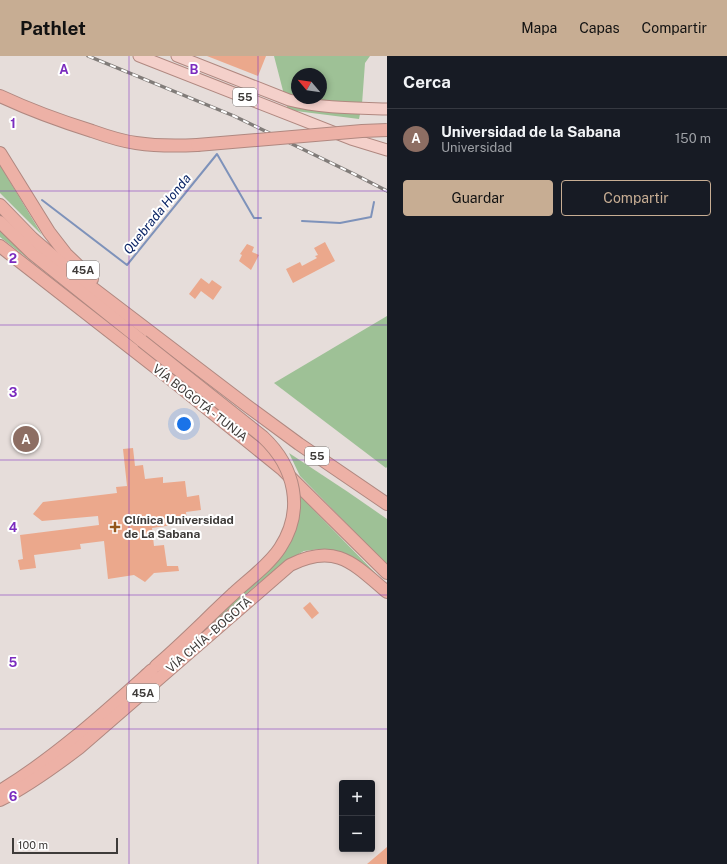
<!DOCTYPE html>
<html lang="es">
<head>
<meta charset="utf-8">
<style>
  body { margin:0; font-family:"Public Sans",sans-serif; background:#242831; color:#f1f3f6 }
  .controls { position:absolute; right:12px; bottom:12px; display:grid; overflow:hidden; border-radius:4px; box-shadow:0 2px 6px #0003 }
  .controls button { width:36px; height:36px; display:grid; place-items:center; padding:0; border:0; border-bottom:1px solid #363941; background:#171b24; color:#f1f3f6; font:20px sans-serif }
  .compass { position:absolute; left:291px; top:12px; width:36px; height:36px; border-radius:50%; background:#171b24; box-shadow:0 2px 6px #0003; rotate:299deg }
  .scale { position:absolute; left:12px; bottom:10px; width:106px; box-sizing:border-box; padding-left:4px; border:2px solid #3e3b39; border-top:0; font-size:11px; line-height:14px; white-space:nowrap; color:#3e3b39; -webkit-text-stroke:3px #fff; paint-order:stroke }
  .you { position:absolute; left:184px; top:368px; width:14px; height:14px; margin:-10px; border:3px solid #fff; border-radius:50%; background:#1a73e8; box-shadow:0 0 0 6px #1a73e833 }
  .badge { display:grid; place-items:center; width:26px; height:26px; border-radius:50%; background:#c7ad93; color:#fff; font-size:13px; font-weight:700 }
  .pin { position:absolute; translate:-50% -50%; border:2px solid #fff; box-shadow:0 1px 4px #0006 }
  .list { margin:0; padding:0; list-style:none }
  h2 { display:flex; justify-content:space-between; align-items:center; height:52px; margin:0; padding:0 16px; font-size:17px }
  h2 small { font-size:13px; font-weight:400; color:#9ea1a6 }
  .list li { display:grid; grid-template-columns:26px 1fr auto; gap:12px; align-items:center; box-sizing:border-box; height:60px; padding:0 16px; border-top:1px solid #363941 }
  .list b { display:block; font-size:15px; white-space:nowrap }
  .list p { margin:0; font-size:13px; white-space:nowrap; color:#9ea1a6 }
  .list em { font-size:13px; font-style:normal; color:#9ea1a6 }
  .actions { display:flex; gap:8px; padding:12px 16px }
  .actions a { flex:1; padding:9px 0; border:1px solid #c7ad93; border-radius:4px; text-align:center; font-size:14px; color:#c7ad93 }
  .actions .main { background:#c7ad93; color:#111 }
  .map { position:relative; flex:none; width:387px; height:808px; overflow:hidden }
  header { display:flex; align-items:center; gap:24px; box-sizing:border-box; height:56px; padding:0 20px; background:#c7ad93; color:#111 }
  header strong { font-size:19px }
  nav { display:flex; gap:22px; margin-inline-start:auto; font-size:14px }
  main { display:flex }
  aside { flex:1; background:#171b24 }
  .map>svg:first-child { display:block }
</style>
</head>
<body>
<header>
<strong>Pathlet</strong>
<nav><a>Mapa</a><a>Capas</a><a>Compartir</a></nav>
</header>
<main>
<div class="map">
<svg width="387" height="808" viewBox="0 0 387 808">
  <rect width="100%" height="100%" fill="#e6ddda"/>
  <g fill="#9ec196" fill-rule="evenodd">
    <path d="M274,0h96l-5,7 -3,41 -3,15 -71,-9zM297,18h24v24h-24z"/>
    <path d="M0,109l42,70 -42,-42z"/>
    <path d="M0,172l66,60 -66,-51z"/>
    <path d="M387,260v151l-1,1 -112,-85z"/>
    <path d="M289,397l59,39 39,27v46l-87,-89z"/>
    <path d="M299,439l88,90 -34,-28 -16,-6 -17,-2 -16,2 -16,9 -34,27 -134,118 154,-145z"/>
  </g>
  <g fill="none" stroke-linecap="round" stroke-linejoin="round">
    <g stroke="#7e92ba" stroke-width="2">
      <path d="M42,144l85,65 90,-111 37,64h7"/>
      <path d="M302,165l38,2 31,-6 3,-15"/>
    </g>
  </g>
  <g fill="#eba88c">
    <path d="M207,0h59l-8,20z"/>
    <path d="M325,186l10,19 -42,22 -7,-14 14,-7 2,4 15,-8 -2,-2 3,-1 -4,-7z"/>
    <path d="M247,188l7,3 -2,5 7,3 -8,15 -12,-9 3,-6 -2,-1z"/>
    <path d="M201,222l8,6 3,-4 10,7 -9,13 -12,-9 -6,8 -6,-5z"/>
    <path d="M133,392l2,18 8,-1 2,14 18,-2v6l22,-2 2,16 12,-2 2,15 -15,2 1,11 -35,5 2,18 10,-1 3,21h11l1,5 -25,2 -9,9 -11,-7 -26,4 -4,-38 -24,3 1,5 -47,6 2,13 -16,2 -2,-10 5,-1 -3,-24 79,-10 -1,-9 -56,5 -9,-7 10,-12 74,-9 -1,-6 11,-1 -4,-37z"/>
    <path d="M310,546l9,11 -7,6 -9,-11z"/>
    <path d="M387,791v17h-20l13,-11z"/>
  </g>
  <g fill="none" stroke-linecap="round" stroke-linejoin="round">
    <g stroke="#b08880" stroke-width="13">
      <g id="major">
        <path d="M139,0l212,83 36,11"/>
        <path d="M177,0l112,44c31,8 65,8 98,9"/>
      </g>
    </g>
    <g stroke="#b08880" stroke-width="14">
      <g id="highway">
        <path d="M0,40c30,14 60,25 92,35 14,5 29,10 44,12 20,3 41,3 61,2"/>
        <path d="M0,97l49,79 17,22 26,25"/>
        <path d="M0,149l32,33 37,32 177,135 53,39 88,60"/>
        <path d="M0,166l32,31 110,88"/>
        <path d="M0,190l173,135 109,88 105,104"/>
        <path d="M156,610c27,-23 51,-48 77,-72"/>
        <path d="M0,735c56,-34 104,-78 152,-121"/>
        <path d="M0,744c28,-14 54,-33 79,-52l211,-183c46,-23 64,-1 97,27"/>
      </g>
    </g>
    <use href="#major" stroke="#f4d0ca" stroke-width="11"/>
    <use href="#highway" stroke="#edb1a6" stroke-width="12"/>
    <g stroke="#817c79" stroke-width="3.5">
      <path id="rail" d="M88,0l146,60 120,58 33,17"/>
    </g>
    <use href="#rail" stroke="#fff" stroke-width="2" stroke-dasharray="6" stroke-linecap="butt"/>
    <g stroke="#b08880" stroke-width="14" stroke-linecap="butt">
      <g id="highway-bridge">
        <path d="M197,89l165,-14 25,-1"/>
        <path d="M142,285l121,96c32,30 42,73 17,111 -11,17 -32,32 -47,46"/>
      </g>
    </g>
    <use href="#highway-bridge" stroke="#edb1a6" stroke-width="12"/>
  </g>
  <path fill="none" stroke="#7b2cbf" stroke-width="1" stroke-opacity="0.55" d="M129,0v808M258,0v808M0,135h387M0,269h387M0,404h387M0,539h387M0,673h387"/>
  <path fill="#94571a" stroke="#fff" stroke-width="1.5" d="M113 465h4v4h4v4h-4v4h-4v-4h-4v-4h4z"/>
  <g text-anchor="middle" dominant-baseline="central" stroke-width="4" stroke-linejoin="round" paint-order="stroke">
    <g fill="#fff" stroke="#787674" stroke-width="1">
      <rect x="233" y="32" width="24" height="18" rx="3"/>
      <rect x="67" y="205" width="32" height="18" rx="3"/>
      <rect x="305" y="391" width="24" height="18" rx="3"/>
      <rect x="127" y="628" width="32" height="18" rx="3"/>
    </g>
    <g font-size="11" font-weight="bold" fill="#3e3b39">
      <text x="245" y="41">55</text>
      <text x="83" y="214">45A</text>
      <text x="317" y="400">55</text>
      <text x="143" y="637">45A</text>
    </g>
    <g font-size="12" fill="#3e3b39" stroke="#fff">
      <text transform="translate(200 347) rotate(38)">VÍA BOGOTÁ - TUNJA</text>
      <text transform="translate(209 579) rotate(-41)">VÍA CHÍA - BOGOTÁ</text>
    </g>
    <g font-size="12" font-weight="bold" fill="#3e3b39" stroke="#fff" text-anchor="start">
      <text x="124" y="464">Clínica Universidad<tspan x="124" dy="14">de La Sabana</tspan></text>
    </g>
    <g font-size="13" font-style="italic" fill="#0b2566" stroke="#fff">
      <text transform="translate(157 158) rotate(-51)">Quebrada Honda</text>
    </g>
  </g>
  <g font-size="13" text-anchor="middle" font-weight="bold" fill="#7b2cbf" stroke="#fff" stroke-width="4" stroke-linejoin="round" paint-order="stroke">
    <text x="64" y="18">A</text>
    <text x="194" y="18">B</text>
    <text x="13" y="72">1</text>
    <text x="13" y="207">2</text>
    <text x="13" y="341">3</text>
    <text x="13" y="476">4</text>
    <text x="13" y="611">5</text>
    <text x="13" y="745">6</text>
  </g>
</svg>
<div class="controls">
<button>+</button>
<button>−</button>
</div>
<svg class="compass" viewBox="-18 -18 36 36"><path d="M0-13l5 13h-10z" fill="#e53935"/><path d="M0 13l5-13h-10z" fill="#9ea1a6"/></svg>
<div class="scale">100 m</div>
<div class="you"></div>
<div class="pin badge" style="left:26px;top:383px;background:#8d6e63">A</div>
</div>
<aside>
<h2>Cerca<small></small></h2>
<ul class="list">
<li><span class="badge" style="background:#8d6e63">A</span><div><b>Universidad de la Sabana</b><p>Universidad</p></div><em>150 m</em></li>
</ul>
<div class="actions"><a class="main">Guardar</a><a>Compartir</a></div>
</aside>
</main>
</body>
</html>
